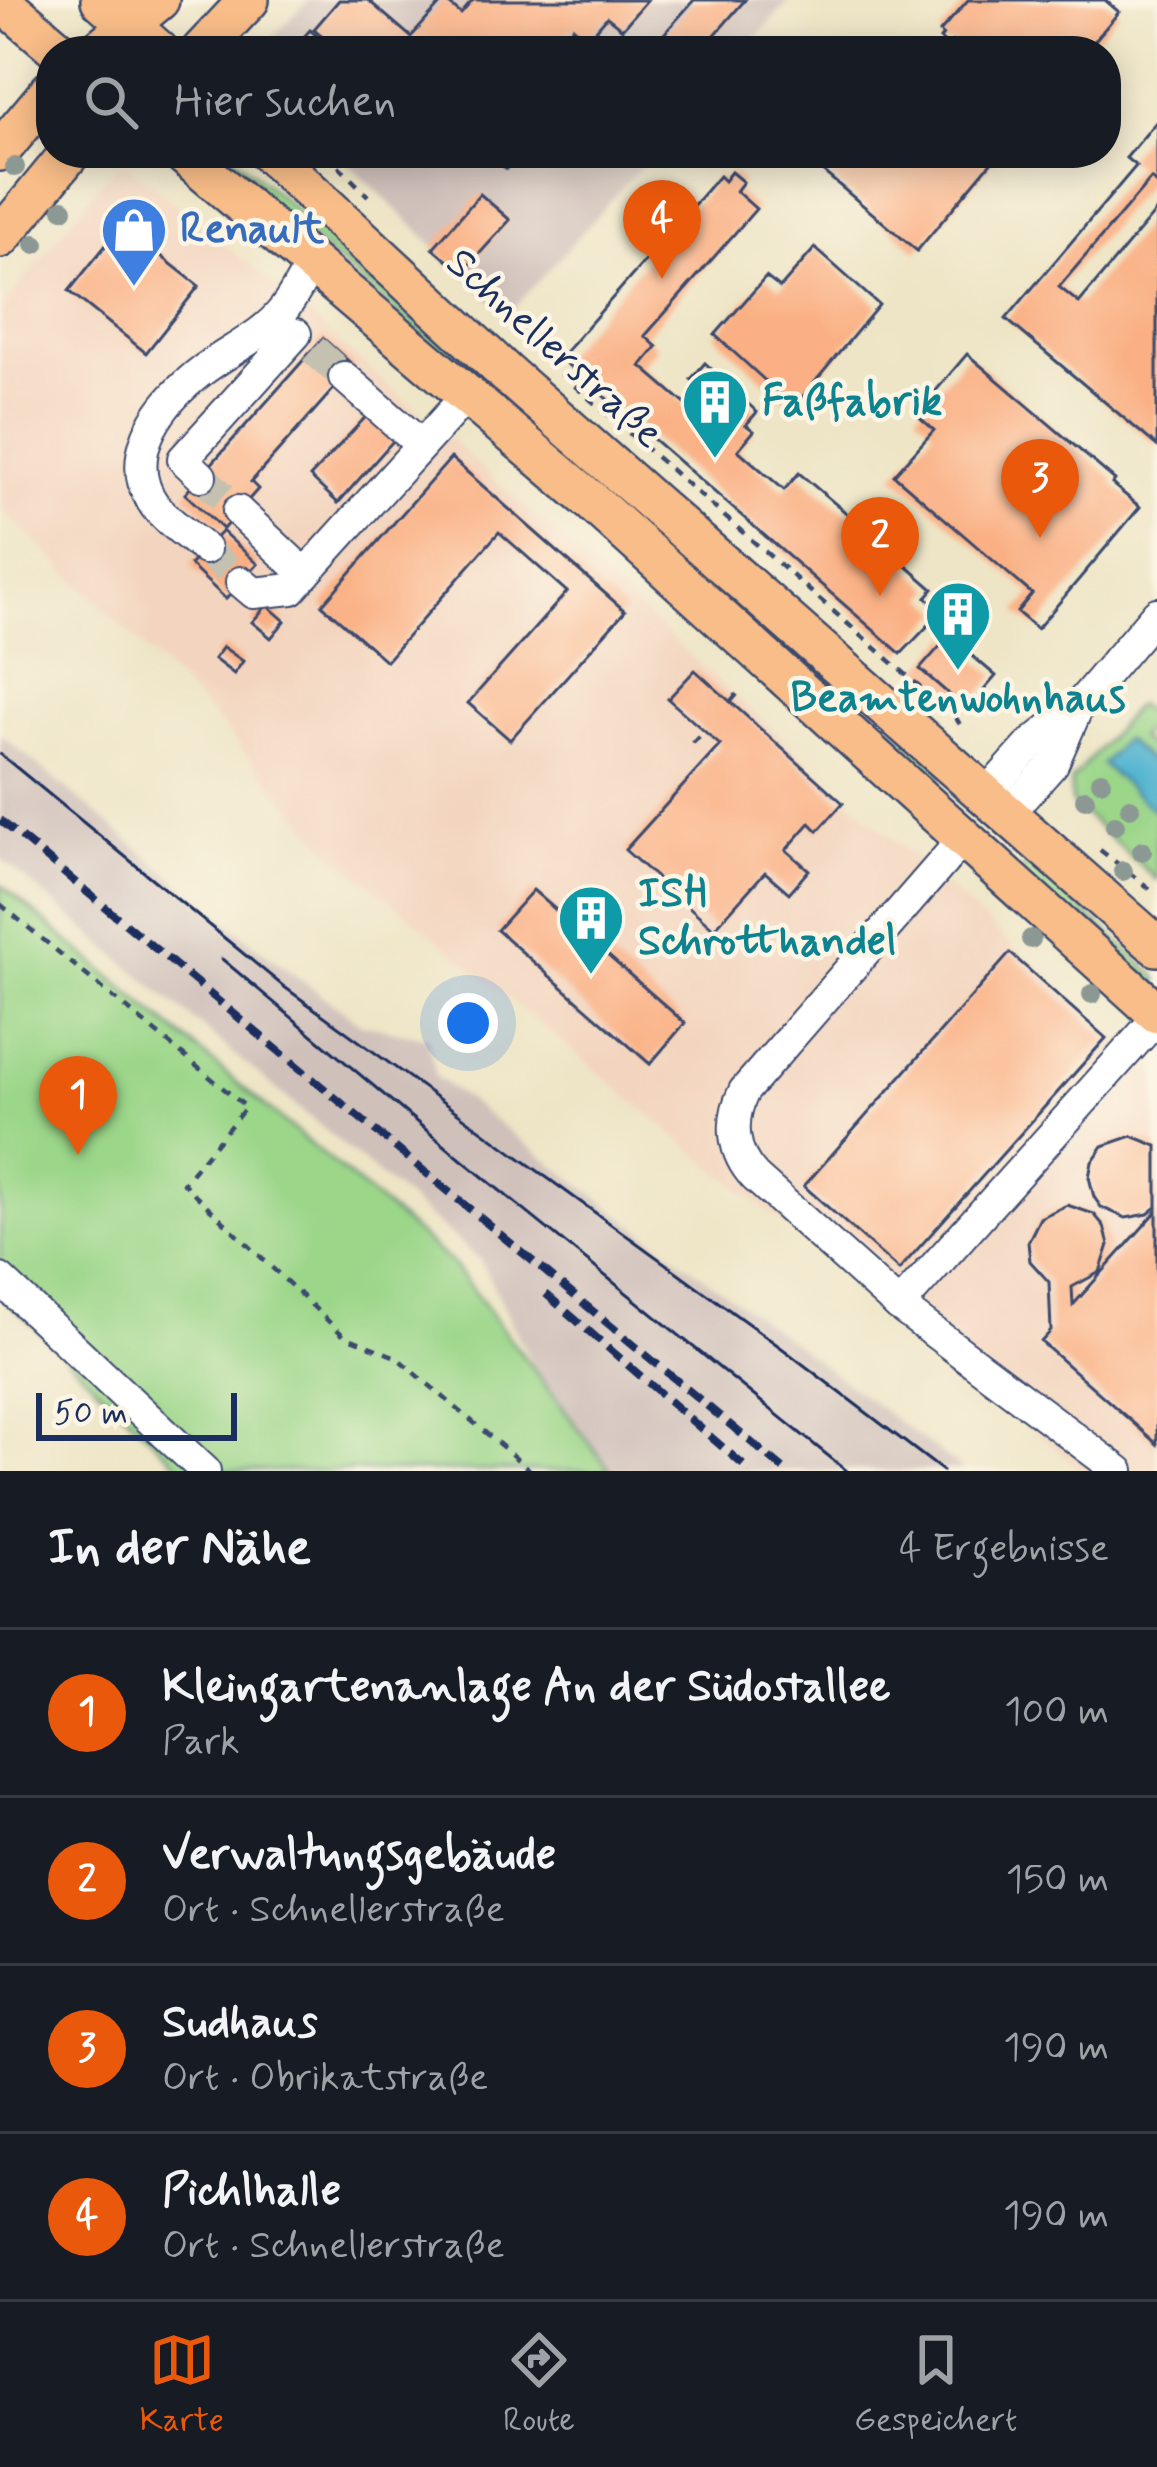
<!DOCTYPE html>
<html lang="de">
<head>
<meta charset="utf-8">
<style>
  body { margin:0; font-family:Mynerve,sans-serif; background:#242831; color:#f1f3f6 }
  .scale { position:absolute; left:36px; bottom:30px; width:201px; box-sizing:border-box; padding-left:12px; border:6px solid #1b2f5e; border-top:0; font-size:33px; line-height:42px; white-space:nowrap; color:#1b2f5e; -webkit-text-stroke:9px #fcf5e5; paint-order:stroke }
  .you { position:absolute; left:468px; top:1023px; width:42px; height:42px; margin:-30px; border:9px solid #fff; border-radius:50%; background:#1a73e8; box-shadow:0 0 0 18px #1a73e833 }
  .badge { display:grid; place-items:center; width:78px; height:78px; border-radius:50%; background:#ea580c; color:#fff; font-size:39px; font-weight:700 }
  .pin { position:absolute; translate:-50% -99px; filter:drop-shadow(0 3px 6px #0008) }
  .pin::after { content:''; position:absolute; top:63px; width:42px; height:36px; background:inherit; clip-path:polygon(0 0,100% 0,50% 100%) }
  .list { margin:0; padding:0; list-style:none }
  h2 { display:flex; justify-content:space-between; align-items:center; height:156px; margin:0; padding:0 48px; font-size:51px }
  h2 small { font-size:39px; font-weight:400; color:#9ea1a6 }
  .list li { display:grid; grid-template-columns:78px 1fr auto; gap:36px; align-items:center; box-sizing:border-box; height:168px; padding:0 48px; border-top:3px solid #363941 }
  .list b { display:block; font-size:45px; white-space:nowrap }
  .list p { margin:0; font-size:39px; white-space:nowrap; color:#9ea1a6 }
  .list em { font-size:39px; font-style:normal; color:#9ea1a6 }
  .icon { flex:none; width:66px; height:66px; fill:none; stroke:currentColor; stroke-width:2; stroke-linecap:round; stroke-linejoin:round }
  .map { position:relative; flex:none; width:1157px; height:1471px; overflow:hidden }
  .search { position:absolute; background:#171b24; box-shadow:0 6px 30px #0003; left:36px; right:36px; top:36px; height:132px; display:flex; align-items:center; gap:30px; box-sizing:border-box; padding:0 42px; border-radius:48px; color:#9ea1a6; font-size:45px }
  .sheet { height:828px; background:#171b24 }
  nav { display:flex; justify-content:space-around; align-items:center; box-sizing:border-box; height:168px; border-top:3px solid #363941; background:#171b24; font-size:33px; color:#9ea1a6 }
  nav a { display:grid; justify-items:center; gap:6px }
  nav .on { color:#ea580c }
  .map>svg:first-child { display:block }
</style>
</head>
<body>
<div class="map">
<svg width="1157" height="1471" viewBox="0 0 1157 1471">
  <rect width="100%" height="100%" fill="#fcf5e5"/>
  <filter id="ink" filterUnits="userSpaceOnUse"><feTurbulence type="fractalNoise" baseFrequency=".00833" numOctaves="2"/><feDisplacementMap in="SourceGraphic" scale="24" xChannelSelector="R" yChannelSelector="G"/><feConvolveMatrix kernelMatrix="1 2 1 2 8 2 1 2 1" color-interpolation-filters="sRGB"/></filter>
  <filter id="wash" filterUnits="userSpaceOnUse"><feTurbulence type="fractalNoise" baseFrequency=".004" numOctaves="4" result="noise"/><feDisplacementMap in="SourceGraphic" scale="48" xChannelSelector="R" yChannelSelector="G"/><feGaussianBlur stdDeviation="2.7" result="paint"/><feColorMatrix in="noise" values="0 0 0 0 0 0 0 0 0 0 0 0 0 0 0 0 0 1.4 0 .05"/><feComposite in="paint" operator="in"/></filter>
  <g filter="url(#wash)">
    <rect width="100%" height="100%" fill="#eee5c6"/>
    <path fill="#f3d4be" d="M126,163l153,126 170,150 708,637v395h-75l-747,-616 -124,-141 -211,-208v-196l116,-146z"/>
    <g fill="#cfc0ba">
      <path d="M309,0h481l-46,51h-485z"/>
      <path d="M338,153h315l-146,163z"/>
      <path d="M0,734l260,215 101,75 67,14 7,38 529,395h-364l-27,-26 -93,-185 -480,-402z"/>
    </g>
    <g fill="#9bd689" stroke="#5b8274" stroke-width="3">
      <path d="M212,153h18l714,619 -10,10 -127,-118z"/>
      <path d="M1137,704l18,15 -16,19 18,16v126l-86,-78v-21z"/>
      <path d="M1029,862l128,115v18l-137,-122z"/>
      <path d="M0,884l452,379 159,208h-426l-185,-178z"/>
    </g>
    <path fill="#51b4d0" stroke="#367297" stroke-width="3" d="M1124,739l33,29v45l-55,-49z"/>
    <g id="blocks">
      <g fill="#fab084">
        <path d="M339,0h29l43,37 33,-37 17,14 12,-14h174l-25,29 -15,-12 -20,23 -14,-13 -20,24h-213l-26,-22z"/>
        <path d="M694,0h51l-44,51h-52z"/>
        <path d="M968,0h137l14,12 -33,39h-129l-5,-9 -4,4 -8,-7 3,-4 -3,-3z"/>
        <path d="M310,30l25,21h-44z"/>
        <path d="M1157,121v64l-6,-6 -92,108 20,16 78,-93v236l-151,-127 130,-153 -10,-8z"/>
        <path d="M487,153h32l-13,16z"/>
        <path d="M801,153h198l-82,98z"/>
        <path d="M731,172l12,10 -7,9 20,18 -111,127 12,11 -16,19 50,43 9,-10 7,6 6,-7 -22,-19 14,-16 52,49 -11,13 8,6 -16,19 46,40 15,-17 58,49 -13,17 20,16 13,-15 56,49 -7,8 16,14 -41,43 -341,-296 159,-182 5,5z"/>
        <path d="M480,194l30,26 -48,53 -29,-25z"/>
        <path d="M122,225l77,61 -53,67 -77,-62z"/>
        <path d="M815,248l64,57 -85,102 -79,-72 51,-58 14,11z"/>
        <path d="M323,338l31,28 -103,116 7,7 -35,40 -38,-35z"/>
        <path d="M967,354l148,126 -3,4 28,23 -103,122 -20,-17 15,-18 -138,-119 40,-45 -18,-16z"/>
        <path d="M374,408l27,24 -63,71 -28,-26z"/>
        <path d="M451,458l174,153 -115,129 -42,-37 99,-111 -68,-60 -113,129 -64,-56z"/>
        <path d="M222,531l36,33 -32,35 -36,-34z"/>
        <path d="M267,605l18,16 -14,17 -19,-16z"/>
        <path d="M949,636l47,40 -29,34 -47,-41z"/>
        <path d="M223,647l20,14 -9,13 -20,-15z"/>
        <path d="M695,670l148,133 -25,28 -8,-8 -24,27 23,20 -20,23 -24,-21 -51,57 -89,-79 95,-105 -52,-46z"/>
        <path d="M533,890l152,133 -35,41 -153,-134z"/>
        <path d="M1010,953l96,85 -207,232 -95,-84z"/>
        <path d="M1132,1136l25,10v61l-9,7 -22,4 -25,-11 -7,-10 -5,-20 3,-15 11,-16z"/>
        <path d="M1067,1205l27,9 10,12 5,19 -9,27 -28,15 1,18 84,-94v233l-116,-102 10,-11 -2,-49 -19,-21 -2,-19 12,-24z"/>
      </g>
    </g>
  </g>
  <g filter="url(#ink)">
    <use href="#blocks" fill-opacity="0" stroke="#3b4a6e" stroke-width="3"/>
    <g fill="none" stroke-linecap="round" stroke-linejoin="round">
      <g stroke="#c4c1b1" stroke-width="30" stroke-dasharray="30 15" stroke-linecap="butt">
        <path d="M313,349l31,28"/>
        <path d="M201,476l37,35"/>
        <path d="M205,549l36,33"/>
      </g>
      <g stroke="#3b4a6e" stroke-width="34">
        <g id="minor">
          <path d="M344,377l76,67"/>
          <path d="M201,476l-18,-17 113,-125"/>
          <path d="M238,511l67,63 163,-180"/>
          <path d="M205,549c-16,-13 -37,-27 -50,-43 -34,-47 2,-98 39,-129 28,-24 67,-38 90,-68 11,-14 19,-32 29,-48"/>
          <path d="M241,582l13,11 38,-4 13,-15"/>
          <path d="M987,793l44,-49 48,-39 78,-92"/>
          <path d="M1009,813l44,-49 22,-50"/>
          <path d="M963,839l-219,252c-15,30 -12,62 11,86l144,129 258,-288"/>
          <path d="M0,1279l205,192"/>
          <path d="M899,1306l220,165"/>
        </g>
      </g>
      <g stroke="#3b4a6e" stroke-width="44">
        <g id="major">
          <path d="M0,0l60,51"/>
          <path d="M101,0l58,51"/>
          <path d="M97,51l62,-51"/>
          <path d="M201,51l48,-51"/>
          <path d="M0,151l51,-61"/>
          <path d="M182,153l407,346 568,514"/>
          <path d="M269,153l239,222 649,571"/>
          <path d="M0,238l70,-85"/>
        </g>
      </g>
      <g stroke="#3b4a6e" stroke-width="4.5" stroke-dasharray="9 9" stroke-linecap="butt">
        <path d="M326,153l42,43"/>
        <path d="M561,374l395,344 6,10"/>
        <path d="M731,701l8,-9"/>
        <path d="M693,743l11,-12"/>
        <path d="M1100,850l57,44"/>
        <path d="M0,904l246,203 -63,76 161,153 52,21 135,114"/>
      </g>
      <use href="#minor" stroke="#fff" stroke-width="30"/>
      <use href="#major" stroke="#f8bd88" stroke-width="39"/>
      <g stroke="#1b2f5e" stroke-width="3">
        <path d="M0,754l283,232 500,363 160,122"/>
        <path d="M222,959l240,201 385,311"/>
      </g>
      <g stroke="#1b2f5e" stroke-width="8" stroke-dasharray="18 9" stroke-linecap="butt">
        <path d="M0,820l786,651"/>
        <path d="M546,1294l204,177"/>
      </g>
    </g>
    <g fill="#8c9893">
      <circle cx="15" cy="167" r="10"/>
      <circle cx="63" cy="209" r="10"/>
      <circle cx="35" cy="244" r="10"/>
      <circle cx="1101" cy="781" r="10"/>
      <circle cx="1085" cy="799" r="10"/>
      <circle cx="1130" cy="808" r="10"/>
      <circle cx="1115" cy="825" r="10"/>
      <circle cx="1142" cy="851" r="10"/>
      <circle cx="1123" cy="871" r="10"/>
      <circle cx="1031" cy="939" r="10"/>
      <circle cx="1092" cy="994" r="10"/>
    </g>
  </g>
  <defs>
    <g id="shop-pin" transform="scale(3.45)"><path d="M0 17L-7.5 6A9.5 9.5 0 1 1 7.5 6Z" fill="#3f7fe0" stroke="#fcf5e5"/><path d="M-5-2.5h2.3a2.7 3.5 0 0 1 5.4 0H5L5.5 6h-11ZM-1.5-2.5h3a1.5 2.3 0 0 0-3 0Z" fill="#fff"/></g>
    <g id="building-pin" transform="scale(3.45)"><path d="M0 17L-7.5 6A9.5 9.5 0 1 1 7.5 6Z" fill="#0f9aa8" stroke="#fcf5e5"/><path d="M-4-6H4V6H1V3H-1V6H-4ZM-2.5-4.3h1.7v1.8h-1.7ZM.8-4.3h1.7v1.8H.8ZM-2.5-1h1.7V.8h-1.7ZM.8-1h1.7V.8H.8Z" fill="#fff"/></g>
  </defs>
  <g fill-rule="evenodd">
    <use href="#shop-pin" x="134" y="230"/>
    <use href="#building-pin" x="715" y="402"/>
    <use href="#building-pin" x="958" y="614"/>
    <use href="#building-pin" x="591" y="918"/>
  </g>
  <g text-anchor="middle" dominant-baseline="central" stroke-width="9" stroke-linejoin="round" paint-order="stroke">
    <g font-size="42" font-weight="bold" fill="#366cbe" stroke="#fcf5e5" text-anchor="start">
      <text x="180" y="230">Renault</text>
    </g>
    <g font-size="42" fill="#1b2f5e" stroke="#fcf5e5">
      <text transform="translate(554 349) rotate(42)">Schnellerstraße</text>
    </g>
    <g font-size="42" font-weight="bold" fill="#0d838f" stroke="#fcf5e5" text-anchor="start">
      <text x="762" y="402">Faßfabrik</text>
      <text x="958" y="699" text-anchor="middle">Beamtenwohnhaus</text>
      <text x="638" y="894">ISH<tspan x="638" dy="48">Schrotthandel</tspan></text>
    </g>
  </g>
</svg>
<div class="scale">50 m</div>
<div class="you"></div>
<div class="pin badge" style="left:78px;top:1155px">1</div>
<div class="pin badge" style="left:880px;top:596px">2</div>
<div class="pin badge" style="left:1040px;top:538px">3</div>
<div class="pin badge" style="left:662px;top:279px">4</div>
<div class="search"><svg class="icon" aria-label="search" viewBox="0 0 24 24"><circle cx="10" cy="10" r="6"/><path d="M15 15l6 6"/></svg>Hier suchen</div>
</div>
<section class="sheet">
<h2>In der Nähe<small>4 Ergebnisse</small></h2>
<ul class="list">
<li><span class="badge">1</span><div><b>Kleingartenanlage An der Südostallee</b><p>Park</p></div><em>100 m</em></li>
<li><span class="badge">2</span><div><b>Verwaltungsgebäude</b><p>Ort · Schnellerstraße</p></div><em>150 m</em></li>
<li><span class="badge">3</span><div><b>Sudhaus</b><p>Ort · Obrikatstraße</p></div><em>190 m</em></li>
<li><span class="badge">4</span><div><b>Pichlhalle</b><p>Ort · Schnellerstraße</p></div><em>190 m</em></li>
</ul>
</section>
<nav>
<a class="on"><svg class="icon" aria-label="map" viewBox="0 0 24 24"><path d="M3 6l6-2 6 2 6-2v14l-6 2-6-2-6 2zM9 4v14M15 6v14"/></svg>Karte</a>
<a><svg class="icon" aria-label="directions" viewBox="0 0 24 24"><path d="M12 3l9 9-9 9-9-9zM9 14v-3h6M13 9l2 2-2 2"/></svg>Route</a>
<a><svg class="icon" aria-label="saved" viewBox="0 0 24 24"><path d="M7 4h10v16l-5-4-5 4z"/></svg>Gespeichert</a>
</nav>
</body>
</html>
